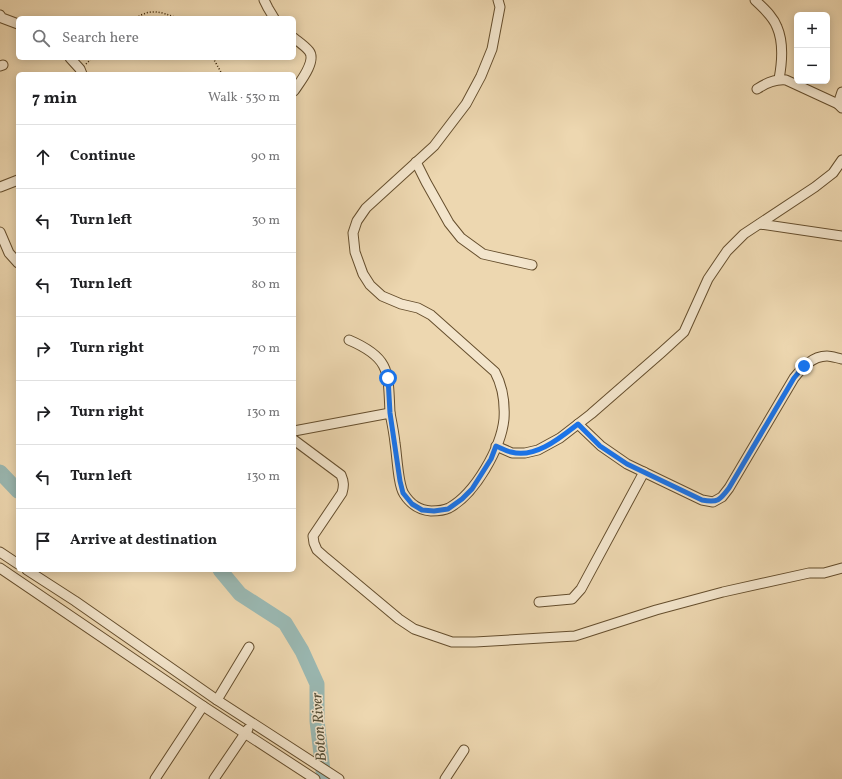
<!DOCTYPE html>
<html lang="en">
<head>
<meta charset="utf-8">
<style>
  body { margin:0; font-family:Vollkorn,serif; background:#f6f6f6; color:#202124 }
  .controls { position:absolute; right:12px; top:12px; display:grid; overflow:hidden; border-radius:6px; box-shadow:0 2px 10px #0003 }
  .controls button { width:36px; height:36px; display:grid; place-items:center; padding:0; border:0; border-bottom:1px solid #e0e0e0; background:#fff; color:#202124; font:20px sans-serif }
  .stop { position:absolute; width:12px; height:12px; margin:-9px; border:3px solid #1a73e8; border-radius:50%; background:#fff }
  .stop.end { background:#1a73e8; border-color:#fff; box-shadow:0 1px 4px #0008 }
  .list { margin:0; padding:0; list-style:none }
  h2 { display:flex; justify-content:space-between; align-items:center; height:52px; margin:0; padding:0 16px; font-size:17px }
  h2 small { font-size:13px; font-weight:400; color:#757577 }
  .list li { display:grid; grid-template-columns:26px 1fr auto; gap:12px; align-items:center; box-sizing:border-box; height:64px; padding:0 16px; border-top:1px solid #e0e0e0 }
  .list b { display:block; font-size:15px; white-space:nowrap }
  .list em { font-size:13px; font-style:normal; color:#757577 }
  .icon { flex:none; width:22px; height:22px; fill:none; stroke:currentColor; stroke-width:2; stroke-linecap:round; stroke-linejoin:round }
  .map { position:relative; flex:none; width:842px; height:779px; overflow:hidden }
  .search { position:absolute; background:#fff; box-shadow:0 2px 10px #0003; left:16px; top:16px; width:280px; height:44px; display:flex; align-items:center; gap:10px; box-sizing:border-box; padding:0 14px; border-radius:6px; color:#757577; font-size:15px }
  .panel { position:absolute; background:#fff; box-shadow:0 2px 10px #0003; left:16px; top:72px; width:280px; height:500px; border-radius:6px }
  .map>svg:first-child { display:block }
</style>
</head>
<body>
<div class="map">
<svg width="842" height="779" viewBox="0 0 842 779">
  <rect width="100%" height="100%" fill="#edd7b0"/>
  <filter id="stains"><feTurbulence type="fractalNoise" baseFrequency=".005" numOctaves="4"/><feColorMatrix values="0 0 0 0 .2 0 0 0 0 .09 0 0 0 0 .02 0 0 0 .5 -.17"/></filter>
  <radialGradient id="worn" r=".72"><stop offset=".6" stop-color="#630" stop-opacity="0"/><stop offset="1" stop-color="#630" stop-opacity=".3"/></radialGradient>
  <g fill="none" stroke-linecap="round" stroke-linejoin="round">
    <g stroke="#9ab8b2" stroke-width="15">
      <path d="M0,472l18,19"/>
      <path d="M220,570l20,24 45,29 17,28 15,33v37l7,58"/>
    </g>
    <g stroke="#654e2d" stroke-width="11">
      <g id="minor">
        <path d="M264,0l4,8 6,10"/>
        <path d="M755,0c8,8 18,16 22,27 7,16 5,36 2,52"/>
        <path d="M0,15l2,3 16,6"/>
        <path d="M294,38c5,4 11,8 15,13 8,10 -9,31 -15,40"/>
        <path d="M70,58l10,11 2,5"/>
        <path d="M0,66l3,-1"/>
        <path d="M757,89c9,-6 18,-10 29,-9l52,24 4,4"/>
        <path d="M838,104l4,-12"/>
        <path d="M416,162l10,20 23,41 12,15 22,16 49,11"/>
        <path d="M0,187l18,-7"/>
        <path d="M760,224l82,12"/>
        <path d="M0,232l9,21 9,10"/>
        <path d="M349,340c42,18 39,32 41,73"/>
        <path d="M578,424l23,22 26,18 75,36 11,2 9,-5 7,-9 65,-110c8,-10 18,-22 33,-22 4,0 10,2 15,3"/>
        <path d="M294,431l96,-18c2,10 4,20 5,30 2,12 3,42 9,51 7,11 15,16 27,17 6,0 14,-1 18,-3 26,-14 52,-60 55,-89 1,-16 -1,-32 -9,-47l-64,-57 -13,-7 -17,-4 -19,-8 -12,-11 -7,-11 -8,-22 -2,-19 4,-12 9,-13 68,-62 32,-42 15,-28 11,-27 8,-42 -2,-7"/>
        <path d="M294,440l47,35c3,7 3,11 1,18l-29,43 1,7 3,7 9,8 73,61 15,10 38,13h23l100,-6 81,-26 67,-18 86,-19h15l18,-5"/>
        <path d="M496,446l16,7h13l13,-3 22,-12 31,-24 71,-62 22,-20 24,-53 19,-28 17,-17 71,-47 18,-14 9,-13"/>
        <path d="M0,552l18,12"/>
        <path d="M0,568l203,138 112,73"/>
        <path d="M27,570l48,31 142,99 122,79"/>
        <path d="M539,602l33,-3 9,-10 63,-117"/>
        <path d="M217,700l32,-53"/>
        <path d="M155,779l48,-73"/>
        <path d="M214,779l34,-50"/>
        <path d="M445,779l19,-29"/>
      </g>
    </g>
    <g stroke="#382101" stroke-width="1.5" stroke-dasharray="1 2" stroke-linecap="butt">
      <path d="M136,18c15,-10 25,-6 41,0"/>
      <path d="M213,58l9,16"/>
      <path d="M86,64l6,-6"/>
    </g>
    <use href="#minor" stroke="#f3e5cc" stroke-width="9"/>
  </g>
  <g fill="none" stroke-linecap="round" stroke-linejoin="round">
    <path stroke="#1a73e8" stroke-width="5" d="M388,378l2,35 10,68 3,12 9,11 10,6 12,1 14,-2 14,-10 10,-10 19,-30 5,-13c5,2 10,5 15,6 24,7 49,-14 67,-28l22,22 27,18 75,36c16,3 18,0 27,-12l65,-110 10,-12"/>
  </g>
  <g text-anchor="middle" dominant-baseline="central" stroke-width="3" stroke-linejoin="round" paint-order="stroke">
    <g font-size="15" font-style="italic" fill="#554e36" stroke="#f3e5cc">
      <text transform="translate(320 727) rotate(-94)">Boton River</text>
    </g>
  </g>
  <rect width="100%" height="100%" filter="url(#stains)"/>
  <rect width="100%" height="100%" fill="url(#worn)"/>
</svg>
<div class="controls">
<button>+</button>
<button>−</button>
</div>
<div class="stop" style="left:388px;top:378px"></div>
<div class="stop end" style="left:804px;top:366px"></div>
<div class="search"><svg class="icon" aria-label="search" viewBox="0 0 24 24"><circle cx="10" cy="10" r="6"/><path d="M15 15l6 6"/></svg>Search here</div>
<section class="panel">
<h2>7 min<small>Walk · 530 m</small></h2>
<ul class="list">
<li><svg class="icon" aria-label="ahead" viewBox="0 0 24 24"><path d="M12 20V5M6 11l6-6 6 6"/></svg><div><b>Continue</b></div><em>90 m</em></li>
<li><svg class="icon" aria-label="left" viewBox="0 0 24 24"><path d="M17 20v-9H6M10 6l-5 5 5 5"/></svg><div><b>Turn left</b></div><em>30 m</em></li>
<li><svg class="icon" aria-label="left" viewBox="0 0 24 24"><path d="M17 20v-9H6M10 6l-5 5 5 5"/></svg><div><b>Turn left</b></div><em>80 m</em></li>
<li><svg class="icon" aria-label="right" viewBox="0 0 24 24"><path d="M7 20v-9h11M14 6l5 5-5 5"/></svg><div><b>Turn right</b></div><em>70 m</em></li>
<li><svg class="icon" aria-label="right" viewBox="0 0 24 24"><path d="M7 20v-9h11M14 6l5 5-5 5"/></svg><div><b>Turn right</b></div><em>130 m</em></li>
<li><svg class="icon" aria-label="left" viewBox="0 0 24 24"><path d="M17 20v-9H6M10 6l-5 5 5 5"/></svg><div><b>Turn left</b></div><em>130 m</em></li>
<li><svg class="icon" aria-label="arrive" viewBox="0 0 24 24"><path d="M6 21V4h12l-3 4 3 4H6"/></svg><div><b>Arrive at destination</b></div></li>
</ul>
</section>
</div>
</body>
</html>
